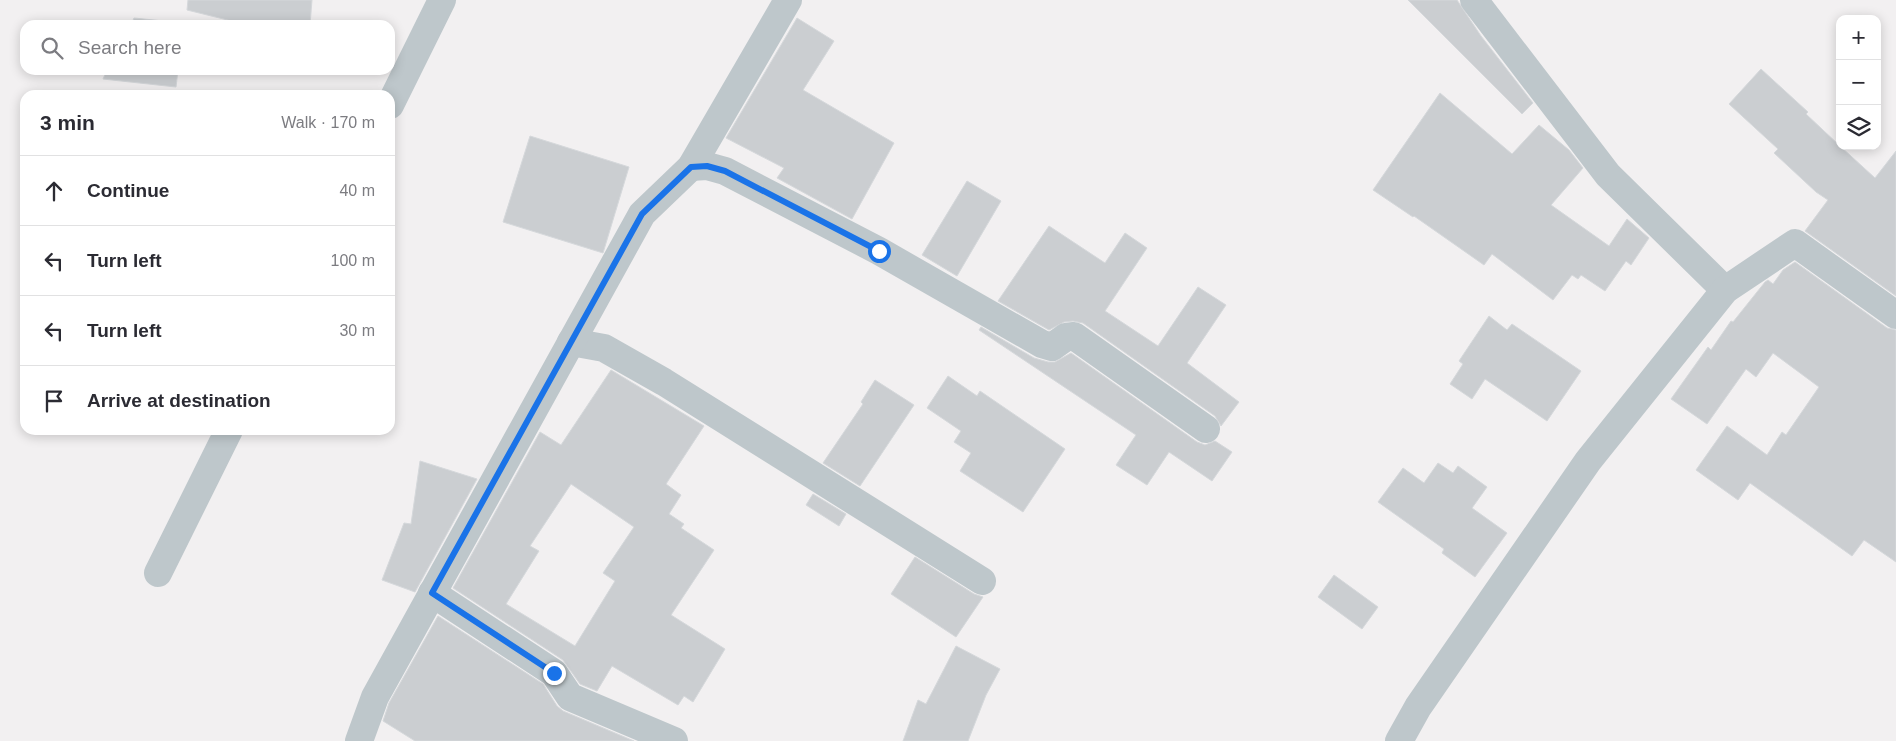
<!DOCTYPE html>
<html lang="en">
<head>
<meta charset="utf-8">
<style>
  body { margin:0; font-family:Arial,sans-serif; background:#f7f7f7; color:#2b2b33 }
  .controls { position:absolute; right:15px; top:15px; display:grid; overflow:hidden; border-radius:10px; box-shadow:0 2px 12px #0003 }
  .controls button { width:45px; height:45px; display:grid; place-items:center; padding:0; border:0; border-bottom:1px solid #e1e1e2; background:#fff; color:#2b2b33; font:25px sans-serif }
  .stop { position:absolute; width:15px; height:15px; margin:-11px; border:4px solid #1a73e8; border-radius:50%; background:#fff }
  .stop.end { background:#1a73e8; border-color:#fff; box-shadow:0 1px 5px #0008 }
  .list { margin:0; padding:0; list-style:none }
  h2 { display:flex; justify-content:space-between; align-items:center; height:65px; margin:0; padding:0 20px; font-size:21px }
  h2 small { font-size:16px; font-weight:400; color:#7c7c81 }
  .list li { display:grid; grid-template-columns:32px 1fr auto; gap:15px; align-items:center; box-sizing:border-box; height:70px; padding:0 20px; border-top:1px solid #e1e1e2 }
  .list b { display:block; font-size:19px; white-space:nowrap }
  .list em { font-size:16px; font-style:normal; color:#7c7c81 }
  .icon { flex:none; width:28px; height:28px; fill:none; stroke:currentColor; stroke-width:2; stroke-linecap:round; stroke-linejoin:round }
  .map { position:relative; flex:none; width:1896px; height:741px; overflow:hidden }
  .search { position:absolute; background:#fff; box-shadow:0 2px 12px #0003; left:20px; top:20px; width:375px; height:55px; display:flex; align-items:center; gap:12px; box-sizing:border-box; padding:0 18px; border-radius:15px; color:#7c7c81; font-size:19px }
  .panel { position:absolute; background:#fff; box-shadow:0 2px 12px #0003; left:20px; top:90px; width:375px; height:345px; border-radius:15px }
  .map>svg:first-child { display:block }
</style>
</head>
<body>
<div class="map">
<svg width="1896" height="741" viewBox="0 0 1896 741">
  <rect width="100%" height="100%" fill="#f2f0f1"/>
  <g fill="#cbced1" stroke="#d5d8db" fill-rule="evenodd">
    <path d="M188,0h124l-2,25h-62l-61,-15z"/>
    <path d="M1408,0h49l24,36 52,67 -11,11z"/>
    <path d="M134,18l49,5v2h-52z"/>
    <path d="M797,18l37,23 -31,49 91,53 -42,76 -75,-41 7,-10 -58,-30z"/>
    <path d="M1761,69l47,43 -2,2 34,32 35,32 21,-27v145l-91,-65 23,-31 -12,-8 -42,-39 4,-4 -49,-45z"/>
    <path d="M107,70h71l-2,17 -73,-8z"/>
    <path d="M1440,93l72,61 27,-29 30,25 14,18 -32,37 58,41 18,-27 22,19 -18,27 -5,-4 -21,30 -24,-16 -3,4 -6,-4 -19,25 -61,-46 -8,11 -70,-49 -1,1 -40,-27z"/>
    <path d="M530,136l99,31 -26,86 -100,-31z"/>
    <path d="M967,181l34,20 -44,75 -35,-21z"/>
    <path d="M1049,226l56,37 20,-30 22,15 -42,63 53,35 40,-59 28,18 -39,58 52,39 -18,24 -6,-10 -132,-93 -10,-2 -9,1 -15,8 -51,-29z"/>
    <path d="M1795,262l92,66 9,2v232l-32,-22 -12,16 -102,-73 -12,17 -42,-30 31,-44 40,29 15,-23 4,3 33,-48 -46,-34 -17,24 -10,-8 -39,55 -36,-25 37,-52 3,3 20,-29 2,1 32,-40 3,-2 5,4 10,-14z"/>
    <path d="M1489,316l18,14 5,-6 69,47 -34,50 -62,-42 -13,20 -22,-15 13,-20 -4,-3z"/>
    <path d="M981,327l53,31 14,4h7l16,-9 126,89 8,3 10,-4 17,11 -20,29 -43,-29 -22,33 -31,-20 20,-30 -157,-105z"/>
    <path d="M611,370l93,56 -38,58 15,11 -12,19 15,10 -3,4 33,22 -43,65 54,34 -32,53 -9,-6 -6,9 -66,-39 -15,25 -17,-7 -17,-24 -110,-72 87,-156 21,13zM571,484l63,43 -31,46 12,8 -40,65 -69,-42 33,-53 -9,-5z"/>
    <path d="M948,376l29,20 3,-5 85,58 -42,63 -63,-41 11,-18 -17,-11 7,-11 -34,-23z"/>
    <path d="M875,380l39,25 -54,81 -37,-23 40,-59 -2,-2z"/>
    <path d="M420,461l57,18 -62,113 -33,-12 22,-57 7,1z"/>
    <path d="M1438,463l15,10 5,-7 29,21 -15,21 35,25 -32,44 -33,-24 2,-4 -66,-47 25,-34 21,15z"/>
    <path d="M813,494l33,20 -7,12 -33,-21z"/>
    <path d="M915,557l59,37 9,3 -27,40 -65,-43z"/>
    <path d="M1334,575l44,32 -16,22 -44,-32z"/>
    <path d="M438,616l105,68 14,22 6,5 71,30h-219l-32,-20 6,-18z"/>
    <path d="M956,646l44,23 -14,26 -18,46h-65l15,-41 8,4z"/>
  </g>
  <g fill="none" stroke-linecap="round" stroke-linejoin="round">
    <g stroke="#bec7cb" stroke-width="28">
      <path d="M1474,0l134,175 117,115"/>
      <path d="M390,105l52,-105"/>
      <path d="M691,167l16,-1 18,5 154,80 163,93 10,3 14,-10 8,-1 132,93"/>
      <path d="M571,342l33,6 60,34 318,199"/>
      <path d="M158,573l71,-143"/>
      <path d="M432,593l122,80 16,24 104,44"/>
      <path d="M359,741l16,-44 267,-483 49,-47 97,-167"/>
      <path d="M1399,741l19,-34 170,-246 137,-171 70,-47 101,72"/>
    </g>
  </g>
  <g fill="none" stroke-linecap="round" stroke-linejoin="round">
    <path stroke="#1a73e8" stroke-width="6" d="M554,673l-122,-80 210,-379 49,-47 16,-1 18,5 154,80"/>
  </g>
</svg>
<div class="controls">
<button>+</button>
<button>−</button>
<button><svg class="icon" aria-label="layers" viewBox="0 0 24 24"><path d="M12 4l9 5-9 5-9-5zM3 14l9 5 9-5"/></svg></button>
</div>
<div class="stop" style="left:879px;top:251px"></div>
<div class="stop end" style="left:554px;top:673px"></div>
<div class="search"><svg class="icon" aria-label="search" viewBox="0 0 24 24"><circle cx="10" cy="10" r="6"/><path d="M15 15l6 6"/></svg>Search here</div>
<section class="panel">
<h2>3 min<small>Walk · 170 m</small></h2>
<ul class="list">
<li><svg class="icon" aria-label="ahead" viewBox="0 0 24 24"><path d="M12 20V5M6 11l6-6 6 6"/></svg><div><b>Continue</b></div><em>40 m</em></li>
<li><svg class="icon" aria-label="left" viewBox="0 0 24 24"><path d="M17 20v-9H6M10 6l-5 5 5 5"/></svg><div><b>Turn left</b></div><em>100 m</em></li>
<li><svg class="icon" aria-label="left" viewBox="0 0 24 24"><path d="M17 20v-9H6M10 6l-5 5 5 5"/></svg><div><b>Turn left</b></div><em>30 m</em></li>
<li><svg class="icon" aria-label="arrive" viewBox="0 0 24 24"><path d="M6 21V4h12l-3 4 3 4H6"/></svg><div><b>Arrive at destination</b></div></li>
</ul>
</section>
</div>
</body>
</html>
